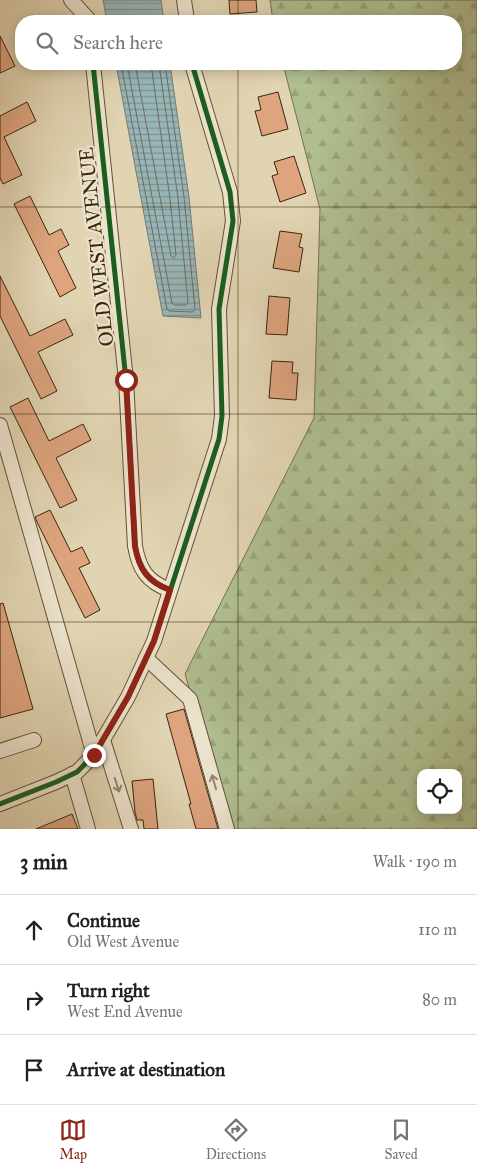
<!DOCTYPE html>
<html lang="en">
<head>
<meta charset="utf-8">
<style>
  body { margin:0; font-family:"IM FELL Great Primer",serif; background:#f2f2f2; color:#202124 }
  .controls { position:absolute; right:15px; bottom:15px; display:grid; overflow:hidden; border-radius:10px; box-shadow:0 2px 12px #0003 }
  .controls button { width:45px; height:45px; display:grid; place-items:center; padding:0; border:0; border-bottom:1px solid #e0e0e0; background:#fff; color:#202124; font:25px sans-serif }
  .stop { position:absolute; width:15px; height:15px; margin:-11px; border:4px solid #8f2418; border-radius:50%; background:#fff }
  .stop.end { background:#8f2418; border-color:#fff; box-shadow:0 1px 5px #0008 }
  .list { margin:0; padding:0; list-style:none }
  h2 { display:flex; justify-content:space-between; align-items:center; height:65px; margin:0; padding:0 20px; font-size:21px }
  h2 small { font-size:16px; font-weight:400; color:#757577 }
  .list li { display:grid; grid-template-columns:32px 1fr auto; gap:15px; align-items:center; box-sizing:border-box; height:70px; padding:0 20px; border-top:1px solid #e0e0e0 }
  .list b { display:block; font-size:19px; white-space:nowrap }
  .list p { margin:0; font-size:16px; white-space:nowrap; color:#757577 }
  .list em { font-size:16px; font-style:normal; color:#757577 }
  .icon { flex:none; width:28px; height:28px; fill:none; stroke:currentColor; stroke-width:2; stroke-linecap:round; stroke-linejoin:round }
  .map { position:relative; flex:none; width:477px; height:829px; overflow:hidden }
  .search { position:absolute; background:#fff; box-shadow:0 2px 12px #0003; left:15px; right:15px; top:15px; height:55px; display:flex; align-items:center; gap:12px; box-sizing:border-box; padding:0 18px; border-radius:20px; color:#757577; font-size:19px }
  .sheet { height:275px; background:#fff }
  nav { display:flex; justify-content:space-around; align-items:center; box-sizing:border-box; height:70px; border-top:1px solid #e0e0e0; background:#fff; font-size:14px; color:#757577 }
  nav a { display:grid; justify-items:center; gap:2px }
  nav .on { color:#8f2418 }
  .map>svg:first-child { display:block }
</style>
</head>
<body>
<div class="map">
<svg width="477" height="829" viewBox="0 0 477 829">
  <defs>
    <pattern id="forest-firs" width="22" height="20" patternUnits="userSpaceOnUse" patternTransform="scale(1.25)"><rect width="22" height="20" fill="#afbd8f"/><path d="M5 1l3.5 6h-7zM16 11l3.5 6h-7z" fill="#97a27a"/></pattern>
    <pattern id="water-rules" width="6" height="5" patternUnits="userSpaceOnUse" patternTransform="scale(1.25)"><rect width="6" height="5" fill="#98b5b7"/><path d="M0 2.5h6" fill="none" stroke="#7d9393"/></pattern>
  </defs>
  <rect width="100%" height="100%" fill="#e1d4b2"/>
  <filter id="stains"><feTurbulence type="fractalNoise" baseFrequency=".004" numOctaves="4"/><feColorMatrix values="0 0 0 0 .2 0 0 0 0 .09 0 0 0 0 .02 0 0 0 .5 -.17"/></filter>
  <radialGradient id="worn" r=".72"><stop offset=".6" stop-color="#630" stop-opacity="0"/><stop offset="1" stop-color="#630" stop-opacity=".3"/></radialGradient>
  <path fill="url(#forest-firs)" stroke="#76714e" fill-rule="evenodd" d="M270,0h207v829h-247l-45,-155 129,-256 6,-209 -37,-145h173v-43h-183zM421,773h37v37h-37z"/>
  <g fill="url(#water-rules)" stroke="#737b73">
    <path d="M103,0h58l3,21h-57z"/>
    <path d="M116,64h54l19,133 12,121 -38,-2z"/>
  </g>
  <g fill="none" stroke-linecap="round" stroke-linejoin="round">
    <g stroke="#6a6d62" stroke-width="1">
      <path d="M121,64l46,245 2,2 24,1 2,-3 -11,-112 -19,-133"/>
      <path d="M127,64l45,239 2,2h12l2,-2 -10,-105 -19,-134"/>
      <path d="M135,64l36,192 3,2 2,-3 -6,-56 -19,-135"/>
    </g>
  </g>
  <g fill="#dda47e" stroke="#3c250d">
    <path d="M229,0h27l1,12 -27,2z"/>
    <path d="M0,36l15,30 -15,7z"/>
    <path d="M278,92l10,37 -26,7 -7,-25 6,-1 -3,-13z"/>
    <path d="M27,102l9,19 -32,16 18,38 -19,9 -3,-6v-62z"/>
    <path d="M294,156l12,37 -26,9 -8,-26 6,-2 -4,-12z"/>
    <path d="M30,196l19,39 12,-6 8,16 -11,6 18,37 -16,9 -46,-93z"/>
    <path d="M280,231l22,3 -3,13 4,1 -4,24 -26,-4z"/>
    <path d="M0,276l30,60 35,-17 8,16 -35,17 19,39 -16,8 -41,-83z"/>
    <path d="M269,296l21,2 -3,37 -21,-1z"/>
    <path d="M272,361l21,1 -1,11h6l-2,27 -27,-2z"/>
    <path d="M28,398l21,43 34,-17 8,16 -35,18 21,42 -17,8 -50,-101z"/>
    <path d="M50,510l21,42 11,-5 8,16 -11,5 21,42 -15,8 -48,-96 -2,-5z"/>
    <path d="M3,603l30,106 -33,9v-114z"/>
    <path d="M184,709l34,120h-22l-7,-25h2l-25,-90z"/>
    <path d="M153,779l5,50h-14l-1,-9h-6l-2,-8 -3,-31z"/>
    <path d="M72,814l6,15h-42z"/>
  </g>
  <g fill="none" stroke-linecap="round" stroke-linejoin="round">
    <g stroke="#655136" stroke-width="16">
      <g id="minor">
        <path d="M71,0l18,20"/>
        <path d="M184,0l3,21"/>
        <path d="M93,64l33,316 9,166c4,23 12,36 35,44"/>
        <path d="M0,425l94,330"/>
        <path d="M146,658l44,41 37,130"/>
        <path d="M103,740l28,89"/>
        <path d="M0,751l34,-11"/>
        <path d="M72,774l16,55"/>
        <path d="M0,804l56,-22 21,-10 17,-17 34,-58 26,-56 65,-202 3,-23 -3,-107 14,-88 -3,-29 -38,-128"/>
      </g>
    </g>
    <use href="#minor" stroke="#ece3cd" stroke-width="14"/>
    <g stroke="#ece3cd" stroke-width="8">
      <g id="cycleway">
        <path d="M93,64l33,316 9,166c4,23 12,36 35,44"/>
        <path d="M0,804l56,-22 21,-10 17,-17 34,-58 26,-56 65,-202 3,-23 -3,-107 14,-88 -3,-29 -38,-128"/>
      </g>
    </g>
    <use href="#cycleway" stroke="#1b5e20" stroke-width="5"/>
  </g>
  <defs><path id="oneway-shaft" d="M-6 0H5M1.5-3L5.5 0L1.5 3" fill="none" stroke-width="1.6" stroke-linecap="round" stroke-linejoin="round" transform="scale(1.25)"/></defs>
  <g stroke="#94846d">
    <use href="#oneway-shaft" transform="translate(214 782) rotate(-106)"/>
    <use href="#oneway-shaft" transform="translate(117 785) rotate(72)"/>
  </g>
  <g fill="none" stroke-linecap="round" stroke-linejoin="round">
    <path stroke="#8f2418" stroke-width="6" d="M94,755l34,-58 26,-56 16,-51c-22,-8 -31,-21 -35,-44l-9,-166"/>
  </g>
  <path fill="none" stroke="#3c250d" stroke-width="1" stroke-opacity="0.55" d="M238,0v21M238,64v765M0,207h477M0,414h477M0,622h477"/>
  <g text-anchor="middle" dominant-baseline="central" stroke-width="4.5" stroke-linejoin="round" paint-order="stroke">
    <g font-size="20" fill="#3c250d" stroke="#ece3cd">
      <text transform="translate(96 247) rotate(-96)">OLD WEST AVENUE</text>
    </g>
  </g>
  <rect width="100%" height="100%" filter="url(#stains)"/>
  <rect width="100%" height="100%" fill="url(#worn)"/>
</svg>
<div class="controls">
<button><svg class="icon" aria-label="locate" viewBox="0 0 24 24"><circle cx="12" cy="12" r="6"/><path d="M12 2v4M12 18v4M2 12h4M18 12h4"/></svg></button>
</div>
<div class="stop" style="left:126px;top:380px"></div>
<div class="stop end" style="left:94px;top:755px"></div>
<div class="search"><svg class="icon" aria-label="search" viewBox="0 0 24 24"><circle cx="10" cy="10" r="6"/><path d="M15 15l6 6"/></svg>Search here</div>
</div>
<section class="sheet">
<h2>3 min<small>Walk · 190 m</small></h2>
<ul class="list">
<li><svg class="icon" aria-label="ahead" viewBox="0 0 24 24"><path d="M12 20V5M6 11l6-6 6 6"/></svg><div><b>Continue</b><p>Old West Avenue</p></div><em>110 m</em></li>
<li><svg class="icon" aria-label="right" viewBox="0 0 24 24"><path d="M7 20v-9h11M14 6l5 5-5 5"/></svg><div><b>Turn right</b><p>West End Avenue</p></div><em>80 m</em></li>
<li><svg class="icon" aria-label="arrive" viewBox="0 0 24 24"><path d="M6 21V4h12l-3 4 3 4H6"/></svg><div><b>Arrive at destination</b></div></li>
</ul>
</section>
<nav>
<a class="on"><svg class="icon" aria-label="map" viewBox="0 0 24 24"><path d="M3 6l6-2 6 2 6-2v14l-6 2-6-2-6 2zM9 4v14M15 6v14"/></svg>Map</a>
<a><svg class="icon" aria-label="directions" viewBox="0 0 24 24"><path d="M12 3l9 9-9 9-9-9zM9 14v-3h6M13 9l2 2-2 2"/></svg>Directions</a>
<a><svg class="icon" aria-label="saved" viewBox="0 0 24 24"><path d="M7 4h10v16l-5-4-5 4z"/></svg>Saved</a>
</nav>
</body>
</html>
